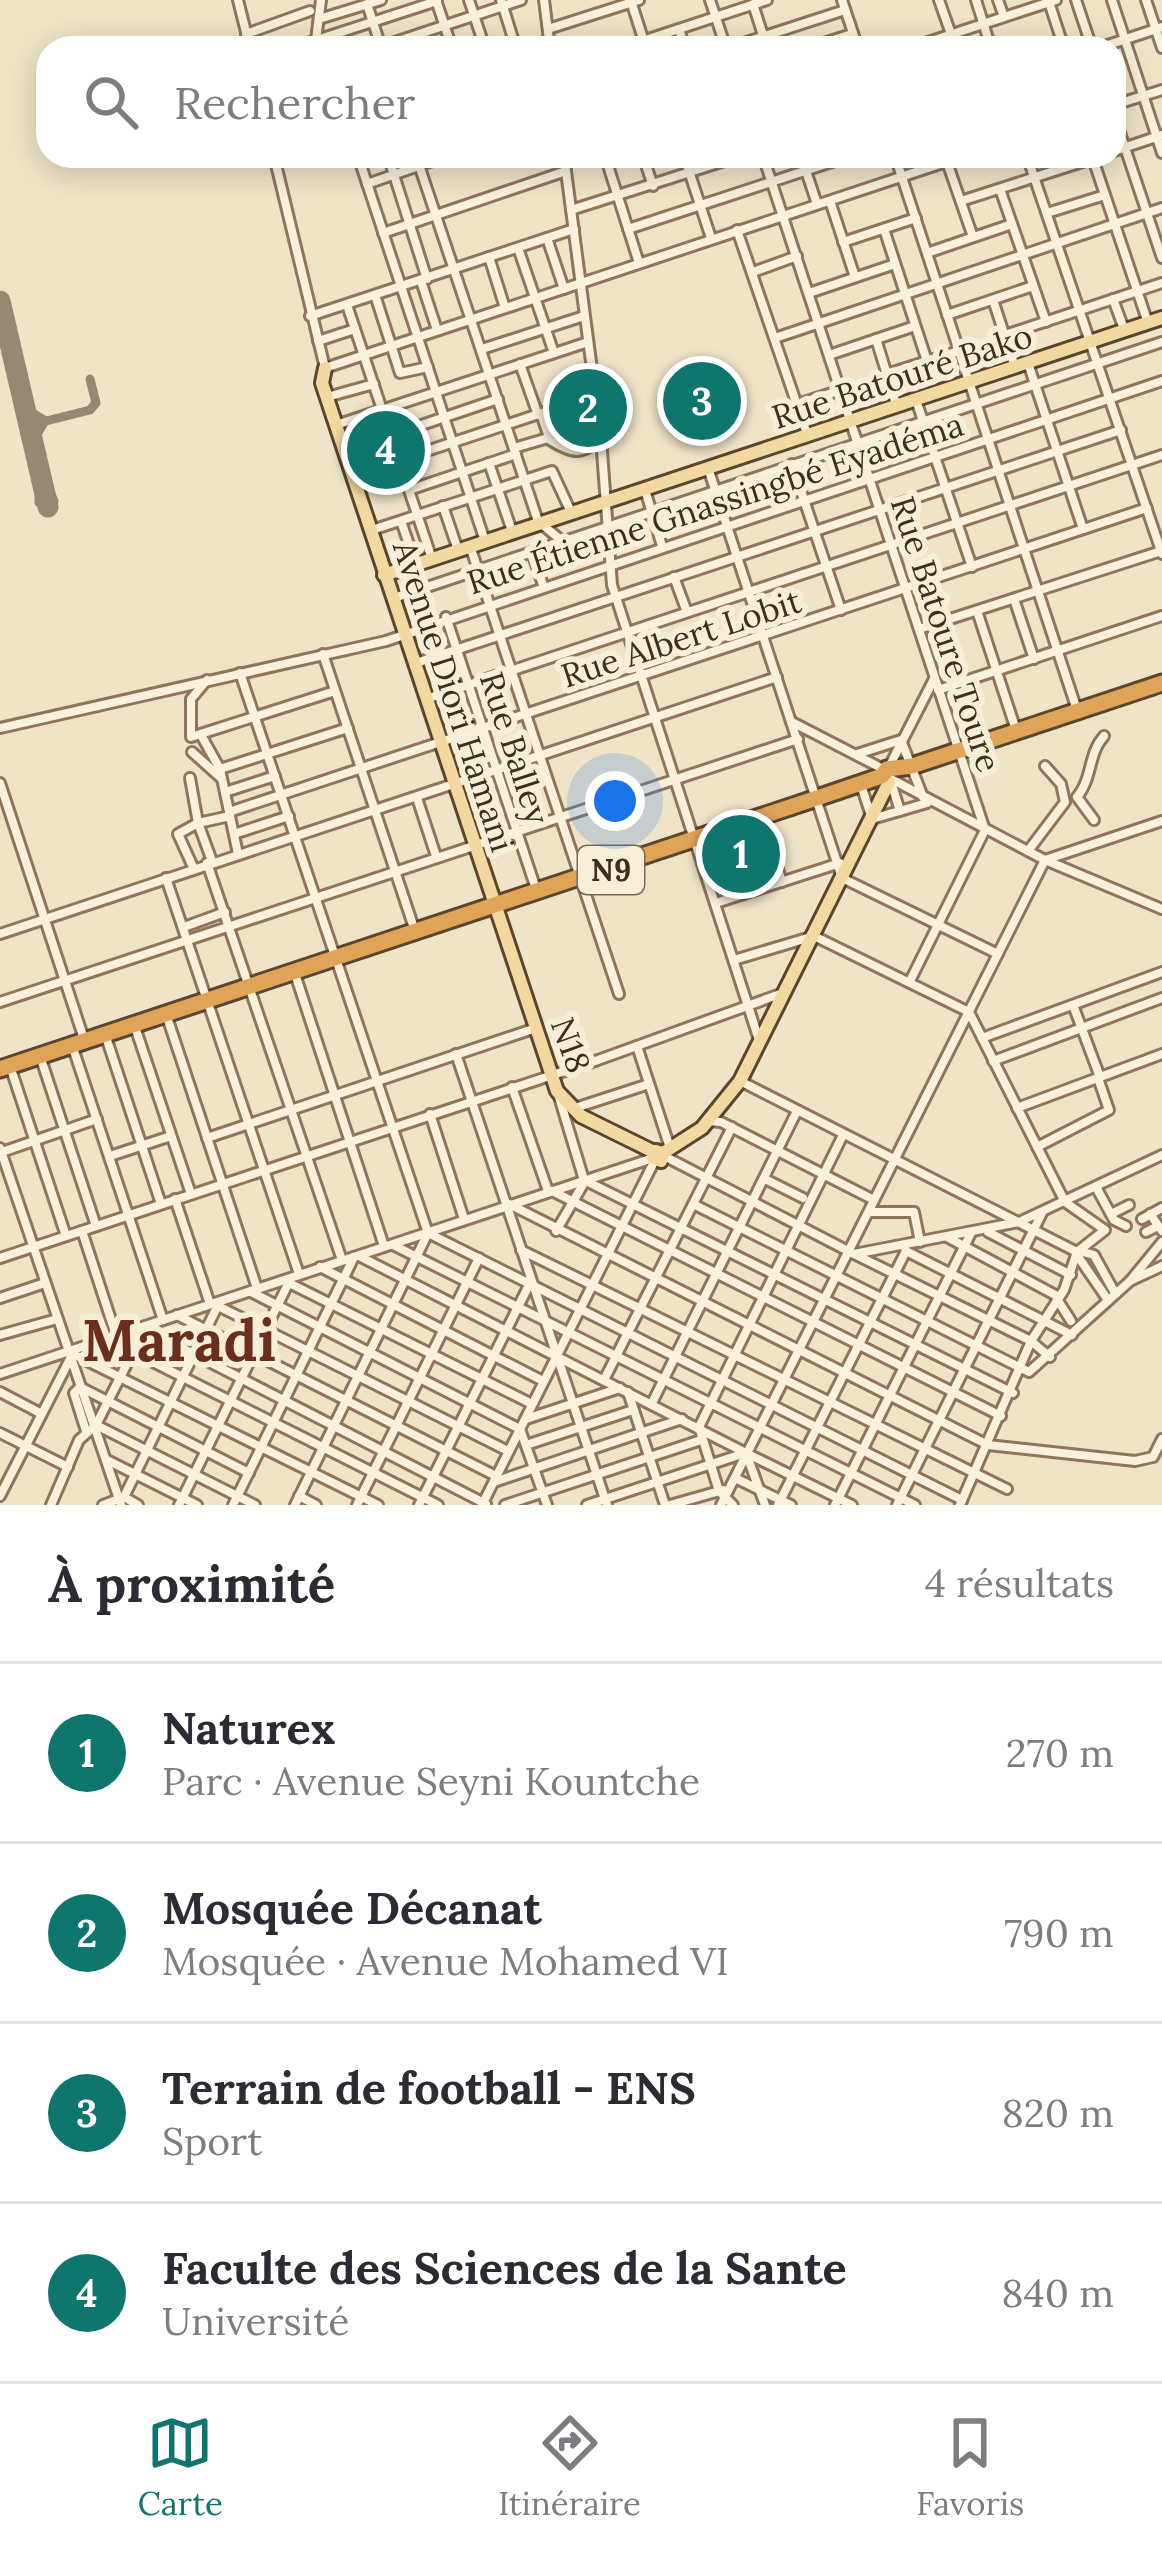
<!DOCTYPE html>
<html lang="fr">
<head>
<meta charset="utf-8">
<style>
  body { margin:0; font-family:Lora,serif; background:#f2f2f3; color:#2b2b33 }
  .you { position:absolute; left:615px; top:801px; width:42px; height:42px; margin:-30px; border:9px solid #fff; border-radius:50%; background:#1a73e8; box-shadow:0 0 0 18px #1a73e833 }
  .badge { display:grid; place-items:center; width:78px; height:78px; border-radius:50%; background:#0f766e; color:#fff; font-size:39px; font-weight:700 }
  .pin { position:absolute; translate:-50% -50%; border:6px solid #fff; box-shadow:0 3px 12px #0006 }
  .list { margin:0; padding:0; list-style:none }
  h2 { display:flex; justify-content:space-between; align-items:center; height:156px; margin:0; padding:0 48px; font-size:51px }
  h2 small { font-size:39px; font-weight:400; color:#7c7c81 }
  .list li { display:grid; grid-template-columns:78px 1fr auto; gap:36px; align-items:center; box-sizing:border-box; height:180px; padding:0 48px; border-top:3px solid #e1e1e2 }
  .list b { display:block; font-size:45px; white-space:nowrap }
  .list p { margin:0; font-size:39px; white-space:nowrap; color:#7c7c81 }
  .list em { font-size:39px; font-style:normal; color:#7c7c81 }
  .icon { flex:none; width:66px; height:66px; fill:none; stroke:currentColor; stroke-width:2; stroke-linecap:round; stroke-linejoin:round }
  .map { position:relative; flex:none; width:1162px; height:1505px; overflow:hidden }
  .search { position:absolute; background:#fff; box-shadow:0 6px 30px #0003; left:36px; right:36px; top:36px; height:132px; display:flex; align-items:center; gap:30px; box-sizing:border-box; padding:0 42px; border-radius:36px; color:#7c7c81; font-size:45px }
  .sheet { height:876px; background:#fff }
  nav { display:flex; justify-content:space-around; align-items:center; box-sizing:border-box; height:168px; border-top:3px solid #e1e1e2; background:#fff; font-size:33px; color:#7c7c81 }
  nav a { display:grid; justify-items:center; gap:6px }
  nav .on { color:#0f766e }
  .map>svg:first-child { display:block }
</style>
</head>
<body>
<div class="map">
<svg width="1162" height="1505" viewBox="0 0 1162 1505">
  <rect width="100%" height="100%" fill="#f0e4c8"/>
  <path fill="#c9cf9b" d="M707,372l16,50 -27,8 -16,-49z"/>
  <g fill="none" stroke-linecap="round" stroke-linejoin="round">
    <g stroke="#968974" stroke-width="9">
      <path d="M26,409l20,12 44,-11 6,-7 -6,-24"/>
      <path d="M33,441l12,-20"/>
      <path d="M39,469l15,32 -6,6 -9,-4z"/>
    </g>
    <path stroke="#968974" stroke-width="21" d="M0,301l48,206"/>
    <g stroke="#8d765c" stroke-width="14">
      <g id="minor">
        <path d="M238,0l12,48"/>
        <path d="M436,0l16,48"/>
        <path d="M469,0l16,48"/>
        <path d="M501,0l15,48"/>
        <path d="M544,0l6,48"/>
        <path d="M710,0l16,48"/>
        <path d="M842,0l16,48"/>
        <path d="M939,0l12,34"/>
        <path d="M976,0l15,48"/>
        <path d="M998,0l6,17"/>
        <path d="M1076,0l16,48"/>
        <path d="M1112,0l50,153"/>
        <path d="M1146,0l16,48"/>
        <path d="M631,1l15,47"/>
        <path d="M1049,2l15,46"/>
        <path d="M367,4l14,43"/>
        <path d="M753,4l14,44"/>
        <path d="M319,19l62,-19"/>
        <path d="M548,29l91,-29"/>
        <path d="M679,29l6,19"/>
        <path d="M246,34l64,-23"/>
        <path d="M292,48l145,-47"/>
        <path d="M315,48l6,-48"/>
        <path d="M377,48l144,-48"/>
        <path d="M621,48l146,-48"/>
        <path d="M728,48l117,-38"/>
        <path d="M808,48l44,-14"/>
        <path d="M910,48l146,-48"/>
        <path d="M1099,48l63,-21"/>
        <path d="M1114,105l48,-15"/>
        <path d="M1114,115l48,143"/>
        <path d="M1114,151l48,-16"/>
        <path d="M274,156l51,212 639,-212"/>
        <path d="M358,156l127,385"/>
        <path d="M388,156l39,123"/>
        <path d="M416,156l122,365 24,20"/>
        <path d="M564,156l37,282 11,147 147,455"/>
        <path d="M605,156l34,107"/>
        <path d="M643,156l10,30"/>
        <path d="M684,156l27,82"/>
        <path d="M763,156l222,674 -75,151"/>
        <path d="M895,156l183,557"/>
        <path d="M1027,156l135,398"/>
        <path d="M1092,156l56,167"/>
        <path d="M565,162l20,-6"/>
        <path d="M947,162l26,75"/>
        <path d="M806,171l11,33"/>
        <path d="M367,184l80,-28"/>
        <path d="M1000,189l46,133"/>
        <path d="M830,201l25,76"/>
        <path d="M961,201l140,-45"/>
        <path d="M571,210l169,-54"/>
        <path d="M1047,213l58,-18"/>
        <path d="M628,229l222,-73"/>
        <path d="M884,229l43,132"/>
        <path d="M737,230l70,204"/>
        <path d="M383,233l183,-62"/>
        <path d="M547,238l17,51"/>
        <path d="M843,242l73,-24"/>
        <path d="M518,248l36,105"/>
        <path d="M927,253l85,-29"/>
        <path d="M489,257l16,51"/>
        <path d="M753,272l44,-16"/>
        <path d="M421,281l16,49"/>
        <path d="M809,293l86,-29"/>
        <path d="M375,295l25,78 28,-6"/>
        <path d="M1113,299l11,30"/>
        <path d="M993,300l22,67"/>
        <path d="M347,305l85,254"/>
        <path d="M947,315l86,-29"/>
        <path d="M310,316l264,-87"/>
        <path d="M1005,335l157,-52"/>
        <path d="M775,338l387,-130"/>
        <path d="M876,339l20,65"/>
        <path d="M318,341l37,-12"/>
        <path d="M482,349l102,-33"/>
        <path d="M829,355l86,-29"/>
        <path d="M1028,363l55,166"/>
        <path d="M520,364l18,51"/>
        <path d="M887,374l72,-23"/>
        <path d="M327,397l47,-13"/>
        <path d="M916,400l56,167"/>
        <path d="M798,404l43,-14"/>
        <path d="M563,406l6,20 30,-3"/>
        <path d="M541,414l9,26c22,14 32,16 51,-2"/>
        <path d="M336,425l252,-83"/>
        <path d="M514,448l34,-10"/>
        <path d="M345,451l153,-52"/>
        <path d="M489,463l23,68"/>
        <path d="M792,464l49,146"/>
        <path d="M708,468l134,410 156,76"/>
        <path d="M354,475l242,-80"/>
        <path d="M409,490l107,-36"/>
        <path d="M645,490l17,56"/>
        <path d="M443,506l15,44"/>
        <path d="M401,521l15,44"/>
        <path d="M372,530l180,-59 18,39"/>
        <path d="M470,546l149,448"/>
        <path d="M532,552l11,33"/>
        <path d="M674,577l13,35"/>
        <path d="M394,598l768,-256"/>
        <path d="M1014,599l20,60"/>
        <path d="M977,611l39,119"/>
        <path d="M446,617l90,272"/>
        <path d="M919,629l242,-78"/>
        <path d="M323,654l92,277"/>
        <path d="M416,663l705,-233"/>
        <path d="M240,673l188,560 534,267"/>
        <path d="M207,680l-16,19v38l144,-46"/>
        <path d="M938,690l224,-74"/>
        <path d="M426,699l736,-244"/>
        <path d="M792,722l91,47"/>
        <path d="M0,728l386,-87 776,-260"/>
        <path d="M201,735l19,34 18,85"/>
        <path d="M192,752l29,26"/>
        <path d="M857,754l44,-14 22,57"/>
        <path d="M889,767l45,-88"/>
        <path d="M220,769l128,-41"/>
        <path d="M190,778l8,45 32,-7"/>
        <path d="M893,780l152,80 117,49"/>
        <path d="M891,782l9,29"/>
        <path d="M0,783l85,259"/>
        <path d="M861,785l11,34 55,-16"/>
        <path d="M225,792l50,-16"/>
        <path d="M1078,796c15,-20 10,-42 26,-60"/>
        <path d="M1077,797l17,23"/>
        <path d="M417,798l19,58"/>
        <path d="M229,812l918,-304"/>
        <path d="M761,816l21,66"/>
        <path d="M234,834l55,-18"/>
        <path d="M1028,851l37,-49 -4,-18 -16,-18"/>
        <path d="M207,863l135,397"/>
        <path d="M193,867l-15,-33 20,-11 14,38"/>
        <path d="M166,878l133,396"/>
        <path d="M716,903l124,-40"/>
        <path d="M184,927l41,-15"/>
        <path d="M0,934l777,-257"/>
        <path d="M734,960l80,-24 155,76 96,190 40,28 -28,22 -13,38 -33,51 -177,-87"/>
        <path d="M295,974l89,272"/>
        <path d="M0,1002l798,-263"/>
        <path d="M1073,1005l27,72"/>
        <path d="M167,1017l90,271"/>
        <path d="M135,1027l56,167"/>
        <path d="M105,1034l56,170"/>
        <path d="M982,1038l180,-66"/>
        <path d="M637,1046l33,102"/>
        <path d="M73,1048l90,272"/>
        <path d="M456,1054l151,451"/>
        <path d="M41,1059l55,167"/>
        <path d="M993,1061l169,-63"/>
        <path d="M10,1066l56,170"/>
        <path d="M740,1081l337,171"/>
        <path d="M512,1087l36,104"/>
        <path d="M559,1097l25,83"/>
        <path d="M1017,1108l145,-54"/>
        <path d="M572,1109l77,-25"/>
        <path d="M430,1114l34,105"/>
        <path d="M709,1121l12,1 153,78"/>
        <path d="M207,1138l329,-110"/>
        <path d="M1037,1147l72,-37 -11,-32"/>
        <path d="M0,1148l121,357"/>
        <path d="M2,1152l95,-33"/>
        <path d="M110,1156l61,-20"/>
        <path d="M664,1156l190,98 165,-32 143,-67"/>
        <path d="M765,1179l38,19"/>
        <path d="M586,1181l427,212"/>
        <path d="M1096,1187l18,33 12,6"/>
        <path d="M552,1191l449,225"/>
        <path d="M175,1199l35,105"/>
        <path d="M509,1204l479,241 147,16 18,-4 9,-18"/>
        <path d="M693,1204l336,168 101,-91 32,-15"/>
        <path d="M869,1212h45l6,30"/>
        <path d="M1111,1214l18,-9"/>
        <path d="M1150,1214l12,17"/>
        <path d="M1142,1219l20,-11"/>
        <path d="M82,1231l34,104"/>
        <path d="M556,1231l29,-50"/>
        <path d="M988,1232l83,43"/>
        <path d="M1146,1232l12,-6"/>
        <path d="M947,1237l112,60"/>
        <path d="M393,1245l522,260"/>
        <path d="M521,1250l486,239"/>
        <path d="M906,1251l166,84"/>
        <path d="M1083,1252l11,3 21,38"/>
        <path d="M359,1256l387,197 19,52"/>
        <path d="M0,1258l598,-198 185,-67"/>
        <path d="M1079,1258l29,42"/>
        <path d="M320,1267l223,114"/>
        <path d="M1130,1281l32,-39"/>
        <path d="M289,1283l243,121"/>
        <path d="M251,1292l269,137 27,76"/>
        <path d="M0,1298l45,-15"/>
        <path d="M1057,1299l14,22"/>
        <path d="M218,1306l290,145"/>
        <path d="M177,1315l319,161"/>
        <path d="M145,1329l341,175"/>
        <path d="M0,1335l57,-16"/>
        <path d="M107,1339l331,166"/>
        <path d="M69,1352l309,153"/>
        <path d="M0,1374l653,-216"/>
        <path d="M604,1380l128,-253"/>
        <path d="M0,1392l40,21"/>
        <path d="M628,1392l37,113"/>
        <path d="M652,1403l144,-290"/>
        <path d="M526,1419l94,-31"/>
        <path d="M96,1425l50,-99"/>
        <path d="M86,1431l-12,-38 6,-6 169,86"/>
        <path d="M0,1433l68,34"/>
        <path d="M526,1445l107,-35"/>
        <path d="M750,1455l102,50"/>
        <path d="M107,1460l90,45"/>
        <path d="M735,1478l56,27"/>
        <path d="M494,1482l188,-63"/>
        <path d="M0,1496l70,-137"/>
        <path d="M299,1496l17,9"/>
        <path d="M124,1497l14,8"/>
        <path d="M51,1505l28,-65 17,-15 159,80"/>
        <path d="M103,1505l21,-8 95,-194"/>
        <path d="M179,1505l111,-225"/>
        <path d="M233,1505l121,-248"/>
        <path d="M295,1505l133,-272"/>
        <path d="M357,1505l122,-247"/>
        <path d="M419,1505l111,-222"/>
        <path d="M482,1505l173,-345"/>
        <path d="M505,1505l196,-65"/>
        <path d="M587,1505l158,-52"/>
        <path d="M670,1505l53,-15"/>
        <path d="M721,1505l324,-645 117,-39"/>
        <path d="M733,1505l-14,-14 -20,-64 144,-292"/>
        <path d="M778,1505l128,-254 -2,-6"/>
        <path d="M835,1505l136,-272"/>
        <path d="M897,1505l145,-292"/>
        <path d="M960,1505l71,-164 19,16"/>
      </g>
    </g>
    <g stroke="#5b4430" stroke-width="18">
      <g id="major">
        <path d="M325,368l-3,15 235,708 24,25 73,36"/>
        <path d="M384,575l778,-257"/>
        <path d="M656,1151l7,2 -2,8 -8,-3z"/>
        <path d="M663,1153l39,-25 38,-47 149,-299"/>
      </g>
    </g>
    <g stroke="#5b4430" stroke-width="21">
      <path id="highway" d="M0,1069l817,-271 65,-22 5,-7 25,-3 250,-83"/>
    </g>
    <use href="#minor" stroke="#faf1dc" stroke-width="8"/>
    <use href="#major" stroke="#f3d9a0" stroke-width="12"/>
    <use href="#highway" stroke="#e0a458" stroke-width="15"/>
  </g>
  <g text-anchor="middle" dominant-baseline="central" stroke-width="12" stroke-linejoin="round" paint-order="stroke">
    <rect fill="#f7eed8" stroke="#756857" stroke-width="3" x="578" y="846" width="66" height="48" rx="9"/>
    <g font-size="30" font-weight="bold" fill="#3d2e20">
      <text x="611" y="870">N9</text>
    </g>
    <g font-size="33" fill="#3d2e20" stroke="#f7eed8">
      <text transform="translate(902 376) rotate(-18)">Rue Batouré Bako</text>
      <text transform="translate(715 503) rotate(-18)">Rue Étienne Gnassingbé Eyadéma</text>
      <text transform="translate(946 634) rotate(72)">Rue Batoure Toure</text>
      <text transform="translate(681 638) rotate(-18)">Rue Albert Lobit</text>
      <text transform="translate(454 696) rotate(72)">Avenue Diori Hamani</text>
      <text transform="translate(515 748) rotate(72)">Rue Balley</text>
      <text transform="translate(571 1045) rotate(70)">N18</text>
    </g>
    <g font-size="57" font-weight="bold" fill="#6b2e1e" stroke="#f7eed8">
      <text x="179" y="1340">Maradi</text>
    </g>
  </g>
</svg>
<div class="you"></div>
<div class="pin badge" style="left:741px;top:854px">1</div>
<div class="pin badge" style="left:588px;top:408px">2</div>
<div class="pin badge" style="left:702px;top:401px">3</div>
<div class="pin badge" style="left:386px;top:450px">4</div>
<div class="search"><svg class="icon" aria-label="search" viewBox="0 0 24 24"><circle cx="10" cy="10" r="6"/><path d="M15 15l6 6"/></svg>Rechercher</div>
</div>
<section class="sheet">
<h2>À proximité<small>4 résultats</small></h2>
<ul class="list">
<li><span class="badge">1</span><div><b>Naturex</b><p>Parc · Avenue Seyni Kountche</p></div><em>270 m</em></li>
<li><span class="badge">2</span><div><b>Mosquée Décanat</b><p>Mosquée · Avenue Mohamed VI</p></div><em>790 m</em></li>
<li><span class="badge">3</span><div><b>Terrain de football - ENS</b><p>Sport</p></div><em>820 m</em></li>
<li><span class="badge">4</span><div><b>Faculte des Sciences de la Sante</b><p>Université</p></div><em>840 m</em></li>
</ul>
</section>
<nav>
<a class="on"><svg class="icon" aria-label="map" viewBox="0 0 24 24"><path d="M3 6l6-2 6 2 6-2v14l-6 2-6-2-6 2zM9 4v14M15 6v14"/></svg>Carte</a>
<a><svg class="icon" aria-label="directions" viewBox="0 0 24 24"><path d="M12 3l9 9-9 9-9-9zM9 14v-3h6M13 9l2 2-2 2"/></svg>Itinéraire</a>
<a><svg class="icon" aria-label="saved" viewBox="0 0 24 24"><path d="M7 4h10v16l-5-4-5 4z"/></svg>Favoris</a>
</nav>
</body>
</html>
